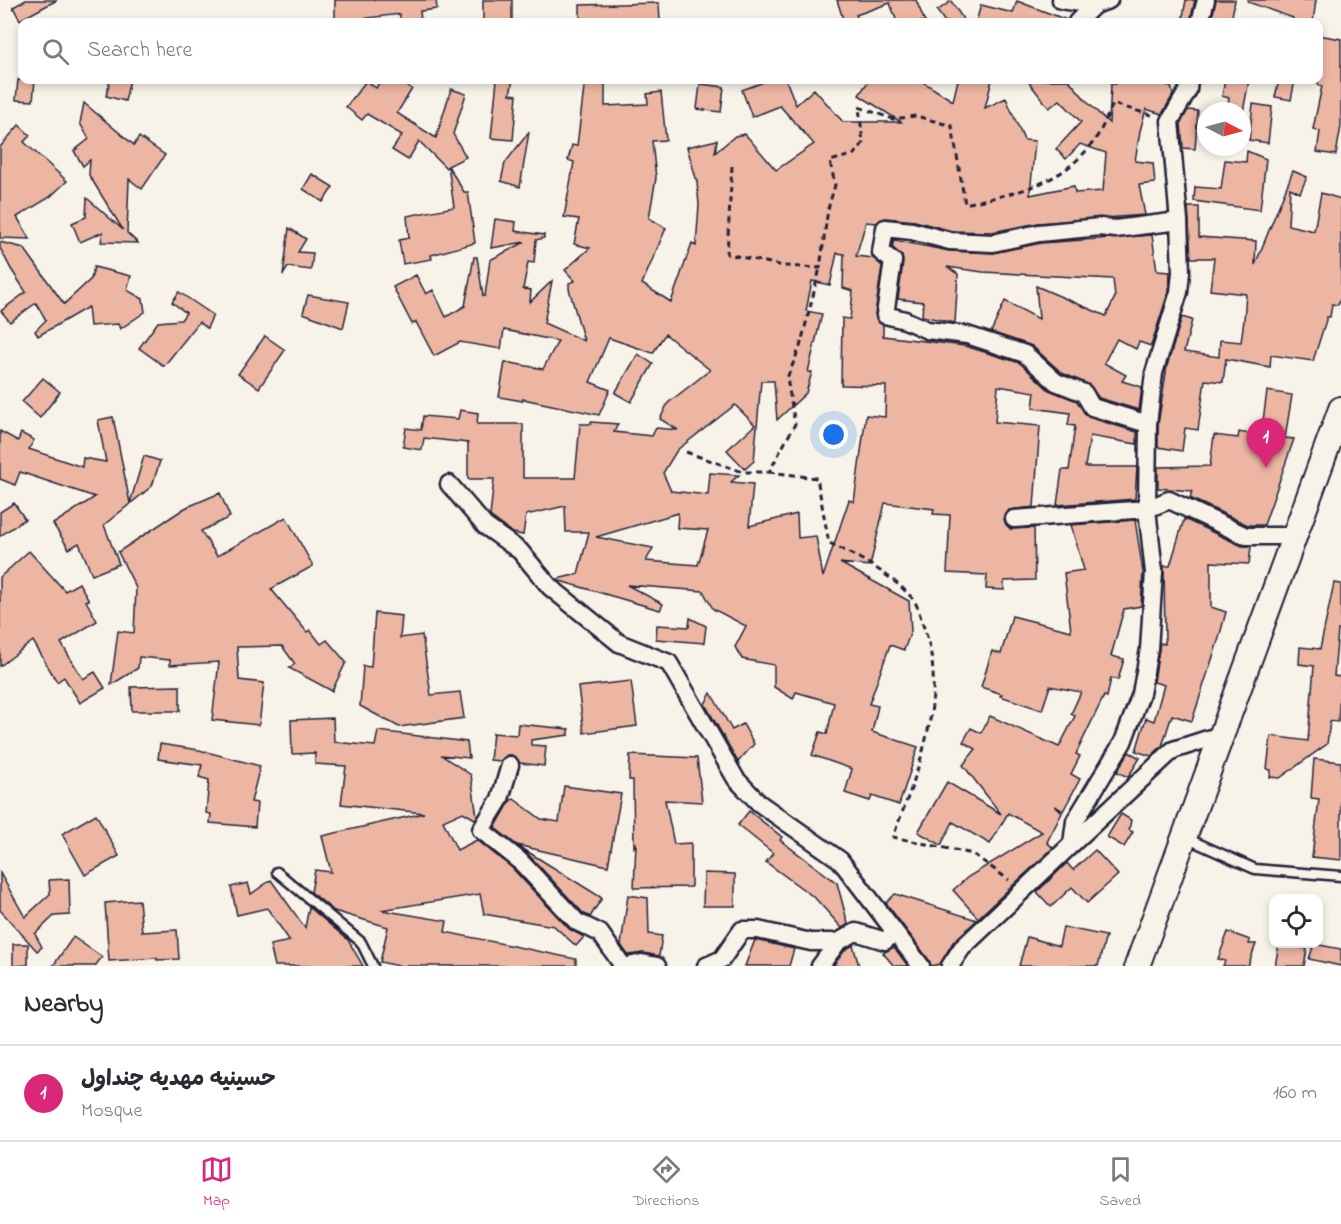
<!DOCTYPE html>
<html lang="en">
<head>
<meta charset="utf-8">
<style>
  body { margin:0; font-family:"Indie Flower","Playpen Sans Arabic",sans-serif; background:#f2f2f3; color:#2b2b33 }
  .controls { position:absolute; right:18px; bottom:18px; display:grid; overflow:hidden; border-radius:12px; box-shadow:0 3px 9px #0003 }
  .controls button { width:54px; height:54px; display:grid; place-items:center; padding:0; border:0; border-bottom:2px solid #e1e1e2; background:#fff; color:#2b2b33; font:30px sans-serif }
  .compass { position:absolute; left:1197px; top:102px; width:54px; height:54px; border-radius:50%; background:#fff; box-shadow:0 3px 9px #0003; rotate:96deg }
  .you { position:absolute; left:834px; top:435px; width:21px; height:21px; margin:-15px; border:4px solid #fff; border-radius:50%; background:#1a73e8; box-shadow:0 0 0 9px #1a73e833 }
  .badge { display:grid; place-items:center; width:39px; height:39px; border-radius:50%; background:#db2777; color:#fff; font-size:20px; font-weight:700 }
  .pin { position:absolute; translate:-50% -50px; filter:drop-shadow(0 2px 3px #0008) }
  .pin::after { content:''; position:absolute; top:32px; width:21px; height:18px; background:inherit; clip-path:polygon(0 0,100% 0,50% 100%) }
  .list { margin:0; padding:0; list-style:none }
  h2 { display:flex; justify-content:space-between; align-items:center; height:78px; margin:0; padding:0 24px; font-size:26px }
  h2 small { font-size:20px; font-weight:400; color:#7c7c81 }
  .list li { display:grid; grid-template-columns:39px 1fr auto; gap:18px; align-items:center; box-sizing:border-box; height:96px; padding:0 24px; border-top:2px solid #e1e1e2 }
  .list b { display:block; font-size:22px; white-space:nowrap }
  .list p { margin:0; font-size:20px; white-space:nowrap; color:#7c7c81 }
  .list em { font-size:20px; font-style:normal; color:#7c7c81 }
  .icon { flex:none; width:33px; height:33px; fill:none; stroke:currentColor; stroke-width:2; stroke-linecap:round; stroke-linejoin:round }
  .map { position:relative; flex:none; width:1341px; height:966px; overflow:hidden }
  .search { position:absolute; background:#fff; box-shadow:0 3px 9px #0003; left:18px; right:18px; top:18px; height:66px; display:flex; align-items:center; gap:15px; box-sizing:border-box; padding:0 21px; border-radius:12px; color:#7c7c81; font-size:22px }
  .sheet { height:174px; background:#fff }
  nav { display:flex; justify-content:space-around; align-items:center; box-sizing:border-box; height:84px; border-top:2px solid #e1e1e2; background:#fff; font-size:16px; color:#7c7c81 }
  nav a { display:grid; justify-items:center; gap:3px }
  nav .on { color:#db2777 }
  .map>svg:first-child { display:block }
</style>
</head>
<body>
<div class="map">
<svg width="1341" height="966" viewBox="0 0 1341 966">
  <rect width="100%" height="100%" fill="#f7f3e8"/>
  <filter id="ink" filterUnits="userSpaceOnUse"><feTurbulence type="fractalNoise" baseFrequency=".0167" numOctaves="2"/><feDisplacementMap in="SourceGraphic" scale="12" xChannelSelector="R" yChannelSelector="G"/><feConvolveMatrix kernelMatrix="1 2 1 2 8 2 1 2 1" color-interpolation-filters="sRGB"/></filter>
  <g filter="url(#ink)">
    <g fill="#edb6a3" stroke="#22223b" stroke-width="1.5" fill-rule="evenodd">
      <path d="M26,0h31l-37,20 -7,-13z"/>
      <path d="M335,0h101l1,9 -17,2 1,11h-21v-8l-65,8z"/>
      <rect x="483" y="0" width="29" height="22"/>
      <path d="M837,0h79l9,22h-28l-7,-19 -34,12 2,4 -14,3z"/>
      <path d="M1186,0h9l-5,22h-8z"/>
      <path d="M1216,0h19l-4,22h-20z"/>
      <path d="M1248,0h68l-3,22h-21l1,-4 -45,-16z"/>
      <path d="M951,1l14,21h-20l-8,-11z"/>
      <path d="M1017,1l50,19v2h-91l5,-17 32,8z"/>
      <path d="M659,3l1,19h-80v-17z"/>
      <path d="M1318,35l23,4v87l-5,29 -19,-3 3,-21 -7,-2 9,-43 -4,-1z"/>
      <path d="M18,80h17l-2,21 -17,-1z"/>
      <path d="M110,80h20l-5,21 -19,-5z"/>
      <path d="M381,80h17l14,9 -15,24 39,25 15,-49 15,5 -13,40 13,23 -18,9 16,26h4l7,51 -44,12 1,4 -29,5 -4,-24 10,-2 -2,-22 47,-9 -6,-41 -2,2 -27,-27 -11,19 -16,-10 10,-15 -35,-21 -5,6 -16,-13 20,-26 10,7z"/>
      <path d="M497,80h16l-3,14 7,1 -4,45 -22,-2z"/>
      <path d="M585,80h20v26l43,-2 -1,-10 14,-2 5,48 -14,1 4,37 -7,40 17,10 -24,56 29,18 21,-59 4,3 3,-41 -2,-23 -10,-35 30,-7 -2,13 20,-17 10,-2 31,36 38,-26 -34,-38 -28,11 -10,-27 27,-10h17l10,25 18,-16 29,33h58l-42,-27 10,-15h51l33,21 5,-21h34l-7,28 21,-10 18,42 11,1 -5,54 44,-9 1,7 28,-2 3,-38 -26,-9 -14,15 -10,-10 25,-27 -21,-22 -11,8 -22,-28h42l20,24 20,19 2,-39h5v-4h29l26,6 2,9 -11,19 -16,-5 -6,22 -5,30 18,2 2,20 -16,2 6,30 -107,8 -46,9 -40,-1 -37,-10 -29,-3 -10,5 -10,-1 -10,34 17,2 9,8 -7,48 3,8 5,3v11l82,10 55,17 29,27 28,11 11,16 49,15v12l-47,-8 -5,31h52l-2,32 -78,6 5,-35h7l6,-44 -7,-1 2,-12 -37,-5 2,-16 -37,-6 -3,36 45,4 -6,81 -25,3 -5,9 6,10 24,-1 1,52 -31,1v9l-18,-1 1,-14 -40,-2 3,-58 -17,-1 1,-5 -49,-6 -15,63 -30,-3 69,38 2,30 -7,19 -14,-5 -21,59 9,2 -6,26 46,15 -19,58 -27,-9 -2,5 -25,-8 7,-24 -40,-14 8,-23 7,2 7,-31 -38,-11 -3,7 -19,-12v-22l-32,-6 -7,-12 11,-21 -33,-17 -10,-18 -76,-6 36,19 -3,6 -100,-29 -3,-2 21,-5 11,-42h-23l-1,-26 -39,9 -3,20 -10,-2 -23,-17 4,-37h-26v-36l-44,-5 -2,12 -19,-3 3,-19 15,2 2,-14 35,3 2,-9 18,3 -1,11h46v54h52l5,-54h11v-2l27,2 -4,8 38,4 4,-8 22,2 -18,-11 8,-16 42,-33 -45,-36 -12,19 -44,-15 -19,44 20,8 -11,25 -76,-16v2l-24,-4 6,-35 38,7 15,-28 -54,-11 -3,19 -41,-7 -26,14 -18,-34 -4,2 -19,-37 23,-12 10,19 7,-4 13,27 19,-11 9,-49h3l6,39h2l5,-36 35,-18 -34,6 4,-29 21,3 -1,9 29,4v3l-8,2 -2,23 -6,-1 -5,27 8,1 -1,12 22,-21 -8,42 40,18 -15,-52v-6l6,-2 -10,-11 25,-22 -16,-4 5,-25 -15,-2 10,-55 -6,-2 4,-15 5,1zM837,253l7,1 -1,34 10,3 -3,28 -8,-1 -1,67 45,1 -1,31 -19,-2 -12,87 -5,-2 -26,77 -7,-41 -18,2 -1,-24 -48,12 4,-42 -22,-2 8,-7 -29,-2 -2,22 -37,-4 -8,-18 14,-23 58,-45 20,20 -28,25 18,19 9,-8 7,-80h13l3,39 29,-27 6,-21h-4l14,-58 -16,-3 6,-30 18,4zM678,513l-1,15 31,2 -10,35 -52,-4 7,-13 -57,-11z"/>
      <path d="M1225,80h24l-6,32 -16,-2 2,-12 -7,-2z"/>
      <path d="M1279,80h16l-4,20 -16,-3z"/>
      <path d="M700,84l24,3 -3,25 -24,-3z"/>
      <path d="M84,103l50,42 5,-8 26,18 -23,34 -13,-10 -2,54 11,10 -37,-1 2,-10 -23,10 -8,-19 14,-6 1,-19 36,32 -34,-55 1,-15 -7,6 -9,-15 15,-12 -9,-16z"/>
      <path d="M1253,104l19,3 -4,36 -19,-3z"/>
      <path d="M1188,110l10,1 -3,38 -12,-1 -2,-25z"/>
      <path d="M19,125l11,10 -6,7 43,39 -17,16 -33,20 13,22 -30,-1v-91z"/>
      <path d="M529,132l-9,55 -19,-6 4,-18z"/>
      <path d="M1247,151l19,8 -6,51 -66,-9 1,-14 26,2 4,-29 21,2z"/>
      <path d="M1293,171l14,6 -7,16 -10,-5 -2,37 26,6 7,-38 20,6v98l-3,8 -6,-1 -2,13h-3l-14,44 -42,-6 -1,12 -44,-8 -3,23 -18,-2 -7,50 -13,-2 -3,23 -24,-4v-22l9,-59 15,-49 10,3 -8,32 35,5 1,-17 21,2 3,-22 2,-26 -36,-4 4,-32h-23l-3,-51h11v30l57,4 -1,24z"/>
      <path d="M312,174l21,13 -10,15 -20,-13z"/>
      <path d="M289,228l17,11 -8,13 15,1 -2,17 -23,-3 -5,8z"/>
      <path d="M1152,235l5,36 13,1 -1,18 -18,56 -12,-4 -3,7 -19,-10 -13,24 22,12 -4,6 20,6 -3,23 -40,-12 -11,-14 -26,-11 -30,-27 -41,-14 14,-31 34,18 -3,-33 70,30 9,-19 -2,-18 -130,-7 -36,-5 11,7 -3,49 -33,-7 1,-14 -25,-3 5,-37 -1,-6 -10,-9 2,-7 55,11 44,2 48,-10z"/>
      <path d="M0,242l24,6 40,56 27,-25 3,-12 37,9 -4,14 16,9 2,13 -25,17 -2,-5 -28,2 -2,-19 -50,29 -3,-5 11,-11 -10,-17 -26,19 -9,-11 25,-19 -15,-23 -11,-21z"/>
      <path d="M179,292l34,23 -6,13 -8,-6 -35,44 -25,-18 19,-26 23,-2 5,-7 -14,-11z"/>
      <path d="M308,295l41,7 -6,26 -40,-15z"/>
      <path d="M265,336l20,14 -26,38 -21,-14z"/>
      <path d="M638,354l15,10 -22,38 -16,-9z"/>
      <path d="M43,378l17,14 -20,26 -18,-16z"/>
      <path d="M1267,391l25,4 -7,43 9,1 -30,86h-16l-58,-27 2,-7 -34,-3v-21l52,-1 4,-31 24,3 1,-6 22,4z"/>
      <path d="M113,417l17,86 14,-47 16,5 -8,25 -48,39 15,39 -27,11 -13,-32 -10,6 -16,-25 42,-27 -75,-25 -5,13 -15,-6v-48l18,10 3,-8 13,7 -5,9 53,18 1,-9 23,4 -8,-42z"/>
      <path d="M220,493l10,24 -29,14 16,25 69,-39 27,49 -42,23 36,43 3,-2 11,14 6,-4 19,22 -14,29 -43,-23 6,-4 -13,-18 -45,1 2,33 25,3 -5,42 -47,-5 7,-58 -49,3v-5l-31,-3 -1,11 -27,17 7,-54 16,2 2,-45 -18,-36 67,-44z"/>
      <path d="M14,503l11,16 -25,17v-24z"/>
      <path d="M1184,519l58,27h9l-2,18 -38,-2v45l15,5 -7,26 -27,83 -20,-6 -10,31 -11,10 -15,-5 10,-33 8,3 10,-36 -10,-3 6,-39 5,1 -1,-78h6z"/>
      <path d="M1135,520l8,52 -2,34 -17,3 -13,47 13,3 -6,21 -7,-2 -4,19 -3,-1 -28,58 4,2 -9,18 9,5 -17,32 -8,-5 7,7 -15,29 6,6 -75,70 -25,-28 15,-13 74,-45 -34,-19 -18,31 -37,-22 -12,23 -23,-13 29,-50 54,32 -38,-49 13,-16 -13,-7 8,-14 10,5 9,-17 69,31 16,-31 -4,-2 10,-22 -31,-6 -8,24 -42,-14 2,-2 -21,-7 11,-36 9,3 11,-38 59,15 -7,-58 20,-3 -13,-45z"/>
      <path d="M29,551l36,40 14,-8 10,17 -3,1 11,20 -36,22 22,36 12,-7 10,16 -25,15 -16,-26 -7,5 -24,-41 -33,25v-89z"/>
      <path d="M1334,583l7,1v47l-3,-1 -4,46 7,1 -3,45 -8,-1 -3,23 -47,34 -10,-1 1,-7 -4,-1 4,-33 37,5 6,-75 -15,-2 1,-17 20,2z"/>
      <path d="M375,613l27,3 -2,22 22,-3 9,60 29,-3 4,26 -65,9 -39,-21 3,-40 8,1z"/>
      <path d="M690,618l16,8 -2,17 -48,-4 1,-14 32,2z"/>
      <path d="M631,681l6,45 -53,7 -6,-46z"/>
      <path d="M180,686v25h-48l-1,-24z"/>
      <path d="M711,693l21,37 11,-6 11,20 -16,18 -33,-58z"/>
      <path d="M333,718l1,24 41,4 3,-15 89,11 2,16 -28,-3 30,20 6,42 -2,2 -12,-7 -20,9 14,29 20,-10 35,28 57,61 15,8 -8,9 -22,-20 -70,-12 -4,-20 -99,16 66,11 -2,11 131,27v7h-177l-19,-4 8,-35 -54,-16 -23,-19 4,-22 16,2 -9,-36 102,-23 -83,-9 5,-38 -31,-2v-11l-23,1 -1,-34z"/>
      <path d="M518,724l51,5v6l-38,5v5l15,1 -2,20 -24,-3 -8,-8h-5l-7,6 -10,-1 3,-27 24,2z"/>
      <path d="M160,744l39,6 61,16 -9,36 6,1 -2,24 -45,-4 1,-9 -5,-1 3,-33 -10,-3 3,-12 -44,-6z"/>
      <path d="M1129,752l11,6 -12,19 -11,-5z"/>
      <path d="M630,755l67,3 5,44 -37,-2 9,44 17,-1v44l-57,1 2,-44 -2,3 -1,-67h-4z"/>
      <path d="M1314,759l27,3v98l-29,-3 7,-58 -8,-1z"/>
      <path d="M564,786l57,8 -13,72 -91,-21 85,53 -12,19 -7,-4 -56,-60 -32,-25 16,-28 3,-1 27,20 18,3z"/>
      <path d="M749,811l33,26 -2,3 57,43 11,41 -6,4 -27,-30 -49,-36 7,-9 -35,-28z"/>
      <path d="M96,814l23,42 -34,19 -23,-41z"/>
      <path d="M1121,814l10,6 -2,10 4,2 -9,15 -17,-10z"/>
      <path d="M1095,850l23,25 -31,28 -15,-16 -21,20 -14,-15 30,-29 6,7z"/>
      <path d="M0,873l25,44 25,-23 -1,-14 20,-1 1,36 -16,1 -19,18 7,13 -5,4 -37,-41z"/>
      <path d="M704,873l31,1v32h-32z"/>
      <path d="M271,880l34,48 4,-21 39,33 15,26h-88l-5,-21 20,-4 -23,-33 -30,7 -6,-28 17,-4 3,11z"/>
      <path d="M895,894l82,26 -24,22 -13,22 -9,2 -2,-6 -43,-57z"/>
      <path d="M628,895l20,3 1,36 13,2 -3,20 -15,-3 -16,2 -7,-10z"/>
      <path d="M139,900l3,32 35,-2 2,29 -22,1v-2l-48,3 -4,-58z"/>
      <path d="M1063,927l43,9 -8,30h-79l8,-29 32,9z"/>
      <path d="M1228,932l22,8 -1,4h7l-8,22h-25l2,-5 -7,-2z"/>
      <path d="M73,937l29,20 -7,9h-42z"/>
      <path d="M755,940l39,9 -5,17h-44z"/>
      <path d="M13,944h15v21l-15,1z"/>
      <path d="M1279,944l28,5 -3,17h-29z"/>
      <path d="M1314,944l27,5v17l-32,-7z"/>
      <path d="M853,945l6,21h-26l12,-16z"/>
      <path d="M894,947l14,19h-14l-11,-13z"/>
    </g>
    <g fill="none" stroke-linecap="round" stroke-linejoin="round">
      <g stroke="#22223b" stroke-width="13">
        <g id="service">
          <path d="M1186,838l69,31 86,7"/>
          <path d="M277,872l84,70 12,24"/>
        </g>
      </g>
      <g stroke="#22223b" stroke-width="21">
        <g id="minor">
          <path d="M1061,0l33,5 15,-5"/>
          <path d="M1077,22l17,-17"/>
          <path d="M1200,22l6,-22"/>
          <path d="M1148,424l-56,-17 -8,-14 -28,-11 -31,-28 -58,-19 -40,-5 -22,-10 -20,-5 8,-54 -12,-9 4,-24 27,3 38,10 43,2 46,-10 61,-6 15,2 64,-8"/>
          <path d="M449,484l36,42 35,25 30,36 69,56 50,20 67,116 23,24 81,57 81,106"/>
          <path d="M1014,519l133,-10 22,-9 77,36h49"/>
          <path d="M510,765l-10,34 -19,31 38,30 58,62 23,11 23,33"/>
          <path d="M1072,844l101,-94 47,-15"/>
          <path d="M629,966l13,-3 15,3"/>
          <path d="M706,966l16,-7 20,-29h16l53,12h27"/>
          <path d="M820,966l18,-24 18,-10 29,9 9,-8"/>
          <path d="M950,966l12,-18 110,-104 3,-23 48,-79 18,-48 8,-45 5,-77 -7,-63 1,-85 6,-51 25,-81 2,-20 -2,-51 -9,-100 18,-31 1,-10"/>
        </g>
      </g>
      <g stroke="#22223b" stroke-width="28">
        <path id="secondary" d="M1137,966l204,-557"/>
      </g>
      <g stroke="#22223b" stroke-width="3" stroke-dasharray="6 4.5" stroke-linecap="butt">
        <path d="M732,166l-5,88 57,12 36,2 8,-59 7,-24 -5,-24 25,-7 8,-11 -4,-36 34,12 23,-3 36,10 13,78c50,-11 96,-18 129,-63 8,-11 13,-25 19,-37l42,12"/>
        <path d="M686,452l57,20h26l26,-48 -8,-46 13,-31 20,-79"/>
        <path d="M769,472l48,6 12,65c30,14 62,31 84,56 5,6 7,18 10,26 27,71 -5,145 -30,212l80,17 36,26"/>
      </g>
      <use href="#service" stroke="#f7f3e8" stroke-width="8"/>
      <use href="#minor" stroke="#f7f3e8" stroke-width="16"/>
      <use href="#secondary" stroke="#f7f3e8" stroke-width="24"/>
    </g>
  </g>
</svg>
<div class="controls">
<button><svg class="icon" aria-label="locate" viewBox="0 0 24 24"><circle cx="12" cy="12" r="6"/><path d="M12 2v4M12 18v4M2 12h4M18 12h4"/></svg></button>
</div>
<svg class="compass" viewBox="-18 -18 36 36"><path d="M0-13l5 13h-10z" fill="#e53935"/><path d="M0 13l5-13h-10z" fill="#7c7c81"/></svg>
<div class="you"></div>
<div class="pin badge" style="left:1266px;top:468px">1</div>
<div class="search"><svg class="icon" aria-label="search" viewBox="0 0 24 24"><circle cx="10" cy="10" r="6"/><path d="M15 15l6 6"/></svg>Search here</div>
</div>
<section class="sheet">
<h2>Nearby<small></small></h2>
<ul class="list">
<li><span class="badge">1</span><div><b>حسینیه مهدیه چنداول</b><p>Mosque</p></div><em>160 m</em></li>
</ul>
</section>
<nav>
<a class="on"><svg class="icon" aria-label="map" viewBox="0 0 24 24"><path d="M3 6l6-2 6 2 6-2v14l-6 2-6-2-6 2zM9 4v14M15 6v14"/></svg>Map</a>
<a><svg class="icon" aria-label="directions" viewBox="0 0 24 24"><path d="M12 3l9 9-9 9-9-9zM9 14v-3h6M13 9l2 2-2 2"/></svg>Directions</a>
<a><svg class="icon" aria-label="saved" viewBox="0 0 24 24"><path d="M7 4h10v16l-5-4-5 4z"/></svg>Saved</a>
</nav>
</body>
</html>
